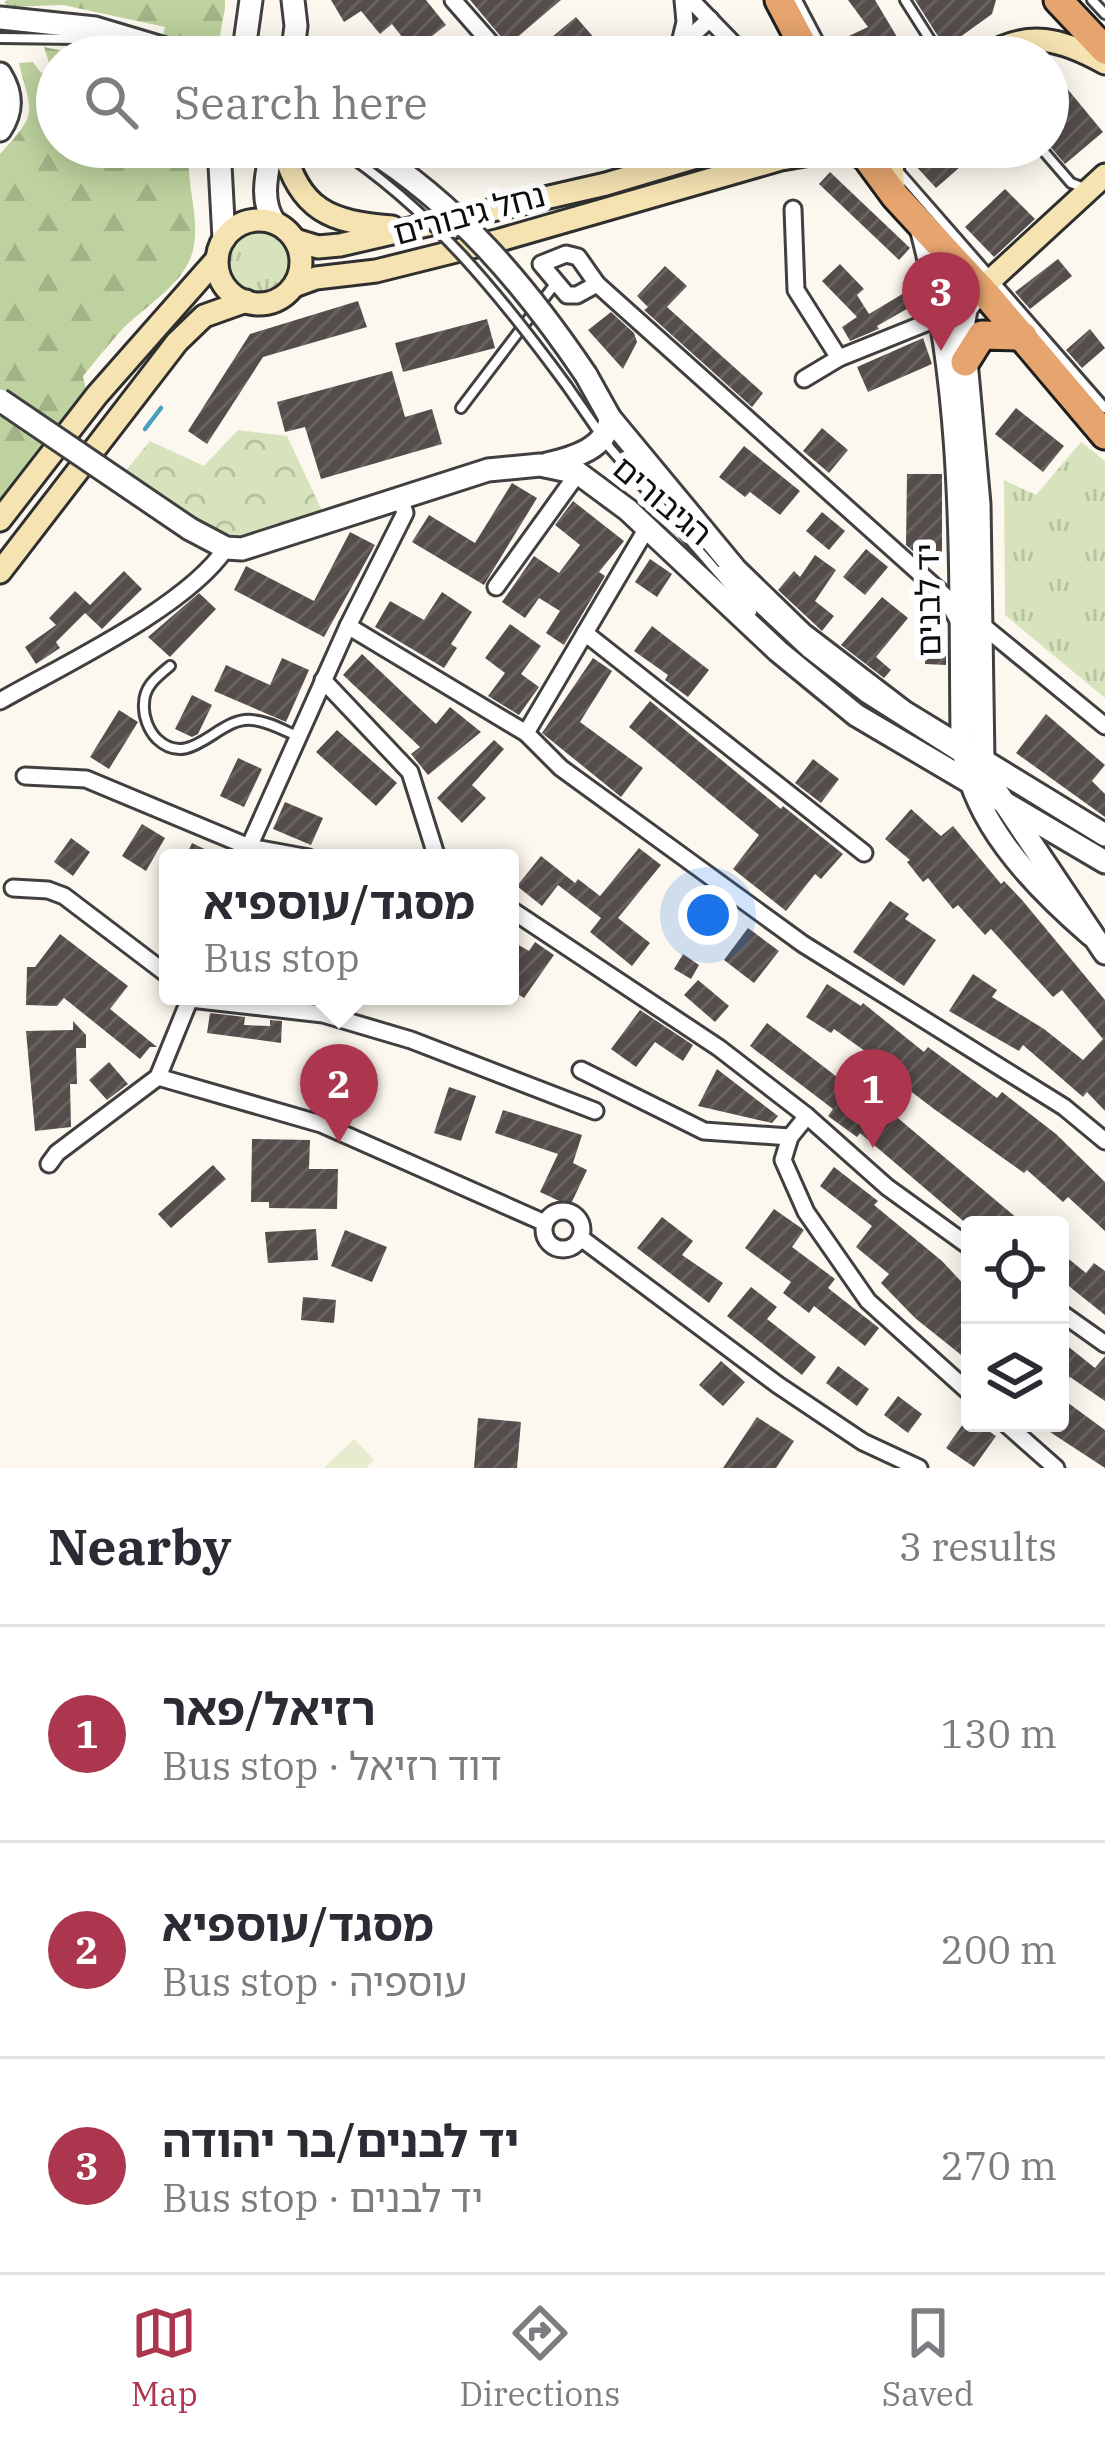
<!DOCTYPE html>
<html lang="en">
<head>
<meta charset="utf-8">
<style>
  body { margin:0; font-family:"IBM Plex Serif","Noto Sans Hebrew",serif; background:#f2f2f3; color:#2b2b33 }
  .controls { position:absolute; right:36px; bottom:36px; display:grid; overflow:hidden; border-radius:12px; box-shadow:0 6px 30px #0003 }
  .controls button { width:108px; height:108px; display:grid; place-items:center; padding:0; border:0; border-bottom:3px solid #e1e1e2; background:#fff; color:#2b2b33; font:60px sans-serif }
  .you { position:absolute; left:708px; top:915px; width:42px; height:42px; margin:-30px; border:9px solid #fff; border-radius:50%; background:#1a73e8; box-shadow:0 0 0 18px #1a73e833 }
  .badge { display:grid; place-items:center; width:78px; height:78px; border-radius:50%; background:#ac364d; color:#fff; font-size:39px; font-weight:700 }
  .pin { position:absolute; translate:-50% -99px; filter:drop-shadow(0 3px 6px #0008) }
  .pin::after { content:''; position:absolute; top:63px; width:42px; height:36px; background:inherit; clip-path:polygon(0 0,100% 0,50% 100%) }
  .popup { position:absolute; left:159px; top:849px; width:360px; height:156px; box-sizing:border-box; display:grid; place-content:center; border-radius:12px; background:#fff; filter:drop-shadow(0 3px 9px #0005); font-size:39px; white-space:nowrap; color:#7c7c81 }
  .popup b { font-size:45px; color:#2b2b33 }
  .popup::after { content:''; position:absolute; left:50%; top:100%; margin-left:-24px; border:24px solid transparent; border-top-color:#fff }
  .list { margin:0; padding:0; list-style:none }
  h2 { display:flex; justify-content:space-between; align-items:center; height:156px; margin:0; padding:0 48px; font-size:51px }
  h2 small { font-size:39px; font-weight:400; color:#7c7c81 }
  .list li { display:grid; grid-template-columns:78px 1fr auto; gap:36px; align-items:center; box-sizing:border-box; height:216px; padding:0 48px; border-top:3px solid #e1e1e2 }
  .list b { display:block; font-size:45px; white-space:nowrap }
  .list p { margin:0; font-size:39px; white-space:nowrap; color:#7c7c81 }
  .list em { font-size:39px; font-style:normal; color:#7c7c81 }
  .icon { flex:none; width:66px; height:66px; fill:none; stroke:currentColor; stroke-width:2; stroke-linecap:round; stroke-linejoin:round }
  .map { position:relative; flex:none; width:1105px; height:1468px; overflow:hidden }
  .search { position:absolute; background:#fff; box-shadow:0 6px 30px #0003; left:36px; right:36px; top:36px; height:132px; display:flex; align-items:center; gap:30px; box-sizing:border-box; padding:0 42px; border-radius:66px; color:#7c7c81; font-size:45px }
  .sheet { height:804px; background:#fff }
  nav { display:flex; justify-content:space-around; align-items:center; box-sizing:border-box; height:168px; border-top:3px solid #e1e1e2; background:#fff; font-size:33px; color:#7c7c81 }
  nav a { display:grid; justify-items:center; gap:6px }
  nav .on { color:#ac364d }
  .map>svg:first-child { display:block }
</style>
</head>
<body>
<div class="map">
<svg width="1105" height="1468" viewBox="0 0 1105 1468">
  <defs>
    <pattern id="grass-tufts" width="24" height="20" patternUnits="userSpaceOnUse" patternTransform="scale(3)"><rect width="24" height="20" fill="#d7e3bc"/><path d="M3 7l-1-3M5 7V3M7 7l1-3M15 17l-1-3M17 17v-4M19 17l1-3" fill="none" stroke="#b7c2a0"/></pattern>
    <pattern id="forest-firs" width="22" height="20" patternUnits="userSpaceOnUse" patternTransform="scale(3)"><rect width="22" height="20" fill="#bdd29e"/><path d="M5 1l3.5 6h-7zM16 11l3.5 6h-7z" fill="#a1b387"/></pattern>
    <pattern id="park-crowns" width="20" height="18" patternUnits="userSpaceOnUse" patternTransform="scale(3)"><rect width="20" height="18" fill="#d7e3bc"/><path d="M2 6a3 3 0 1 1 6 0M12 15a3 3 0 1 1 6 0" fill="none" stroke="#b7c2a0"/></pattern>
    <pattern id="building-hatch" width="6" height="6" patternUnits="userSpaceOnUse" patternTransform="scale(3)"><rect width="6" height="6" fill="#544d4b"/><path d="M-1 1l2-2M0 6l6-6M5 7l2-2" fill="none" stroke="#686260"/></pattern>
  </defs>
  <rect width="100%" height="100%" fill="#fdf8ef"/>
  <g fill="url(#grass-tufts)">
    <circle cx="259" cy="263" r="34"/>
    <path d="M1081,442l24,19v237l-100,-83 -1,-135 32,15z"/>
  </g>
  <g fill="url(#forest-firs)">
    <path d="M7,0h218v8l-9,49h-58l7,-30 -102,-22 -55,2 -4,-5z"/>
    <path d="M44,47l51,10h-38v32l-12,12 12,15v31h25l7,8 14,-8h87c-6,35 11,68 3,103 -8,35 -51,57 -74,83 -13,14 -24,29 -36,43l3,14 -86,114v-350c39,-43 32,-38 19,-91l14,-1 8,11 10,-4z"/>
  </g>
  <path fill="url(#park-crowns)" d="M238,430l49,6 37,79c-29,9 -63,25 -93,19 -38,-7 -75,-39 -108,-60l27,-33 54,25z"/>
  <path fill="#e6eccd" d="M354,1439l20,21 -8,8h-42z"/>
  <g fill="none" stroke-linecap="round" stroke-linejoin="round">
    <g stroke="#49a0bd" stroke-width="4.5">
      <path d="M570,160l14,-13"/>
      <path d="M145,429l16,-21"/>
    </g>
  </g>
  <g fill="url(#building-hatch)">
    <path d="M331,0h95l20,25 -33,26 -21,-27 -12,10 -19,-23 -17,11z"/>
    <path d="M470,0h91l-53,45z"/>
    <path d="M848,0h27l25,42 -21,15h-44l-5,-12 38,-18z"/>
    <path d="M915,0h81l-4,14 -43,31 -8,-4z"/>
    <path d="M576,17l26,30 -12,10h-42l-8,-10z"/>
    <path d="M1048,77l17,9 38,46 -38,32 -17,-20z"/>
    <path d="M934,147h49l-47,41 -22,-24z"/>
    <path d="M830,172l80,76 -11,12 -80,-76z"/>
    <path d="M1005,189l30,30 -41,38 -29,-30z"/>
    <path d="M1058,259l14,17 -42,33 -15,-17z"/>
    <path d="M840,264l24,25 -7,6 12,19 35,-21 8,13 -35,20 2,3 -29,12 -8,-14 15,-10 -35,-36z"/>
    <path d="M665,266l22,20 -20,21 96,86 -11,14 -108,-97 4,-3 -11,-11z"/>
    <path d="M358,301l9,26 -104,30 -56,87 -19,-13 62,-97z"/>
    <path d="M611,312l23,21 3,9 -14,27 -35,-39z"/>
    <path d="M487,319l8,29 -92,24 -8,-29z"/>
    <path d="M1090,329l15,19 -23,20 -16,-18z"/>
    <path d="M923,338l9,26 -64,28 -11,-25z"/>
    <path d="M392,371l13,46 27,-8 10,35 -121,35 -16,-52 -20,5 -8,-30z"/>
    <path d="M1016,408l48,38 -21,26 -48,-38z"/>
    <path d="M822,428l26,22 -19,23 -26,-22z"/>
    <path d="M744,446l56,45 -20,24 -30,-23 -5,5 -26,-20z"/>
    <path d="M907,474h35v79l-28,-1 -8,-7z"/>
    <path d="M512,483l25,15 -53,87 -72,-43 17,-27 46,28z"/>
    <path d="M573,501l51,40 -25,31 6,4 -41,69 -18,-12 14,-22 -21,-13 -14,20 -23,-16 32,-46 25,17 21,-28 -25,-20z"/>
    <path d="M822,512l23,19 -16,19 -23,-19z"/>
    <path d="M350,532l25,13 -51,92 -90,-47 12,-24 68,35z"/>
    <path d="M866,549l22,18 -23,28 -22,-18z"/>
    <path d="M815,555l21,15 -21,31 19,15 -12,15 -44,-41 16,-19 6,6z"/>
    <path d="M650,559l22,15 -15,23 -22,-15z"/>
    <path d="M124,571l18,18 -40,40 -17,-16 -29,29 4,6 -24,16 -11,-17 31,-22 -7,-7 26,-27 15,14z"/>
    <path d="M442,592l30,20 -21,32 6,4 -13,20 -69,-41 15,-26 34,19z"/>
    <path d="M199,593l17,16 -46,48 -22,-20z"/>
    <path d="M882,597l26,21 -32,39 15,13 -7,8 -43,-33z"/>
    <path d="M510,624l31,22 -20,28 18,13 -20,28 -31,-19 17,-23 -20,-15z"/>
    <path d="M652,626l57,44 -21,27 -23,-17 3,-5 -34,-24z"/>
    <path d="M926,637l20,1v27l-21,-1z"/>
    <path d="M362,654l74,70 14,-17 31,25 -53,43 -17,-21 9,-7 -77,-72z"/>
    <path d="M282,658l27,12 -23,52 -72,-31 12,-26 44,20z"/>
    <path d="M593,658l19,13 -32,51 63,46 -22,29 -79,-64z"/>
    <path d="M192,695l20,10 -14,29 -6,3 -17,-8z"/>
    <path d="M650,701l131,108 2,-3 60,48 -22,25 -6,-5 -29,37 -53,-42 26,-34 -130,-108z"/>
    <path d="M119,710l19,12 -29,47 -19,-12z"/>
    <path d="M1046,714l59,51 -13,16 13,13v23l-89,-64z"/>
    <path d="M337,730l60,53 -21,23 -60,-54z"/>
    <path d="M494,740l10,9 -32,36 14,13 -24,25 -25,-25z"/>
    <path d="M238,758l24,11 -18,38 -24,-11z"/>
    <path d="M813,759l26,20 -18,24 -26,-20z"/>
    <path d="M285,802l38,16 -12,27 -38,-16z"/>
    <path d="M911,809l30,27 12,-10 48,58 3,-3 18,19 83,100v111l-18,-19 -4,5 -60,-52 -4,6 -70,-40 24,-37 24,16 -5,7 52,32 39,31 20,-21 -41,-49 -9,7 -62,-68 -6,6 -27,-30 -5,4 -25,-31 -5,4 -16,-20 3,-2 -25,-21z"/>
    <path d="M142,824l23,14 -19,33 -24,-15z"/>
    <path d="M71,838l19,14 -17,24 -19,-14z"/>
    <path d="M192,843l31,15h-38z"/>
    <path d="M639,848l22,17 -43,53 32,25 -18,23 -42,-34 11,-14 -43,-33 -16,21 -25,-20 24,-30 34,27 3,-4 22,17z"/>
    <path d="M890,901l19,13 -4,5 31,21 -32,46 -51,-34z"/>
    <path d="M748,928l31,23 -25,32 -30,-23z"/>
    <path d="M60,934l68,52 -18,23 47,38h-7l-10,12 -76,-61 -7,8 -31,-1 1,-38h8z"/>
    <path d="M510,940l19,11 6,-9 19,13 -30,43 -14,-9z"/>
    <path d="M683,954l16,11 -8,14 -17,-10z"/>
    <path d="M698,980l31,26 -14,16 -31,-27z"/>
    <path d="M827,984l34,22 2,-3 61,49 4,-5 69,51 5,-6 54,42 49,48v49l-37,-34 -5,5 -36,-32 -3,3 -90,-64 -34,-26 4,-4 -70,-50 -3,4 -25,-16z"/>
    <path d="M640,1010l53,35 -10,16 -28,-19 -19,25 -25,-18z"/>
    <path d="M210,1013l35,4 -1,8 26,1v-6l12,1 -1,22 -74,-10z"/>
    <path d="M73,1021l13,14v13h-10l1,36h-7l1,43 -36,4 -9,-100 47,-1z"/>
    <path d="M767,1023l83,64 2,-3 41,30 132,111h-57l-108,-92 -3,4 -29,-21 5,-7 -83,-63z"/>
    <path d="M109,1062l19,22 -21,16 -18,-20z"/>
    <path d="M717,1069l61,47 -6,7 -74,-17z"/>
    <path d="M449,1087l27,9 -15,45 -27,-8z"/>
    <path d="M503,1110l79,25 -9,28 14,7 -17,36 -30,-14 18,-38 -63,-21z"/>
    <path d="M252,1139l58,1 -1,29h29l-1,40 -68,-1v-6h-18z"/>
    <path d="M213,1165l13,14 -55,49 -13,-14z"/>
    <path d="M834,1167l44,34 -4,4 68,56 28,30v71l-55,-44 -34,-35 8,-9 -33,-27 16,-21 -52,-40z"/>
    <path d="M774,1209l30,21 -12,17 43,32 -7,9 51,40 -14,18 -51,-40 -5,7 -26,-20 8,-11 -46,-34z"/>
    <path d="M662,1217l31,24 -11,14 41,28 -14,20 -72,-55z"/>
    <path d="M316,1229l2,31 -50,3 -3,-31z"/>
    <path d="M345,1230l42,17 -15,35 -41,-16z"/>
    <path d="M1060,1252l26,21 8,-10 11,8v44l-45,-36z"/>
    <path d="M751,1287l26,20 -10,12 49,38 -14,18 -75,-59z"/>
    <path d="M303,1297l33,3 -2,23 -33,-3z"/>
    <path d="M1060,1340l35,28 10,-12v45l-35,-24 -10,12z"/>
    <path d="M721,1361l24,21 -22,24 -24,-21z"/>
    <path d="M838,1366l31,23 -12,17 -31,-23z"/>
    <path d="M898,1396l24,18 -14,19 -24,-18z"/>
    <path d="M1060,1397l45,33v38l-55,-36 10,-9z"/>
    <path d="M757,1417l37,24 -18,27h-53z"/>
    <path d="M968,1417l2,6h7l19,13 -22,31 -28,-19z"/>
    <path d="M478,1418l43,4 -4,46h-43z"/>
  </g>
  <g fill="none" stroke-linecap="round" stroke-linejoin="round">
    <g stroke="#404040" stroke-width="14">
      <g id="service">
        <path d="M797,0l30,57"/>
        <path d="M905,0l36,57"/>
        <path d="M1092,0l13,14"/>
        <path d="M0,38l77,1 79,18"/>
        <path d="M940,49l15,8"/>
        <path d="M1040,147l31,36 16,6"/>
        <path d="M899,172l206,236"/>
        <path d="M567,386l43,62 142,164"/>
        <path d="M461,408l94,-124"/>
        <path d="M719,571l87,81 58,45 93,59"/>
        <path d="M170,666c-13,11 -26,20 -26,38 -1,11 4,26 13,35 34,32 61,-23 95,-19 15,1 31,10 45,16"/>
      </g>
    </g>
    <g stroke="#404040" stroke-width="21">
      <g id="minor">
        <path d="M453,0l50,57"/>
        <path d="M691,0l55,57"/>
        <path d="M679,47l6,-25 -2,-22"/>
        <path d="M668,57l42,-38"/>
        <path d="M526,147l16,8 18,-8"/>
        <path d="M793,209l3,81 43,68"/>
        <path d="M566,254l12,3 19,27 -20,11h-10l-26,-31z"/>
        <path d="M597,284l347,311 14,25"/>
        <path d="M804,379l35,-21 102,-41"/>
        <path d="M496,587l82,-114"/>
        <path d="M982,625l123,101"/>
        <path d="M348,626l178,107 35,35 242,176 261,163 41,34"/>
        <path d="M585,633l279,220"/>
        <path d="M323,680l87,92 27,86"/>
        <path d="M0,701c63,-36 187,-94 226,-153"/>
        <path d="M526,733l121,-205"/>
        <path d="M25,776l61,3 163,68 60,11"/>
        <path d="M244,858l104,-232 57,-113 -4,-13"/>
        <path d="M13,888l35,2 16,6 104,79"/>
        <path d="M510,909l209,139 88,68 80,71 83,60"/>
        <path d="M187,996l3,3 133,15 88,26 184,71"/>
        <path d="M581,1070l123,61 86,6"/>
        <path d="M158,1077l163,47 224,99"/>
        <path d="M807,1116l-17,21 -7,23 23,52 62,89 102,92"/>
        <path d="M49,1164l8,-11 101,-76 33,-81"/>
        <circle cx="563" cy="1230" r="19"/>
        <path d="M581,1238l197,147 85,57 56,26"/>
        <path d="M1060,1312l45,32"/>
        <path d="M1005,1423l51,45"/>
      </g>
    </g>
    <g stroke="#404040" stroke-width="27">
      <g id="tertiary">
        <path d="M0,18l95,10 97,29"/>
        <path d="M243,57l8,-57"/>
        <path d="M292,57l4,-31 -3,-26"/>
        <path d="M0,74c12,19 13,37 0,56"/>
        <path d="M219,147l5,92"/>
        <path d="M272,147c-5,26 -13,54 3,76"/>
        <path d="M921,228c45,166 39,337 41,507 3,81 71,150 129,200"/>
        <path d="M981,289l-15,20 -3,19 16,176 4,256 10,26 112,167"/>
        <path d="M586,375l24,43 126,152 66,64 102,78 201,123"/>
        <path d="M547,464c26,-6 61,-16 63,-46"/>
        <path d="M190,529l36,19 16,1 246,-79 52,-5 38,8 50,37 150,141 78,64 249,147"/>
      </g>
    </g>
    <g stroke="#2f2f2f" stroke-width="27">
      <g id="secondary">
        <path d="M984,57c44,-28 78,-18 121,6"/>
        <path d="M283,147c17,64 47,75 109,80"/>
        <path d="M895,196l-3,-26 5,-23"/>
        <circle cx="259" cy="262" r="42"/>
        <path d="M295,240l23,7 22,-2 266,-61 124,-37"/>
        <path d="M294,286l22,-8 60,-7 124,-31 281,-81c30,-5 59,-13 86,0"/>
        <path d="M981,289l124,-114"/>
        <path d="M0,520l97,-125 120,-136"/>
        <path d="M0,572l177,-230 27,-26 42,-15"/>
      </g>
    </g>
    <g stroke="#1e1e1e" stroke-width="33">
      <g id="trunk">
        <path d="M779,0l30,57"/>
        <path d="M1058,0l47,50"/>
        <path d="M859,147l36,49 95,103 115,136"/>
        <path d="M724,149l4,-2"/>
        <path d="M965,362l17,-27 41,1"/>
      </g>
    </g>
    <use href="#service" stroke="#fff" stroke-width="8"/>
    <use href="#minor" stroke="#fff" stroke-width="15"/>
    <use href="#tertiary" stroke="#fff" stroke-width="21"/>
    <use href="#secondary" stroke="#f5e3b2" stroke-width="21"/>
    <use href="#trunk" stroke="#e6a46e" stroke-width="27"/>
    <g stroke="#404040" stroke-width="14" stroke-linecap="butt">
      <path id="service-bridge" d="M336,147c96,63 164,148 231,239"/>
    </g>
    <g stroke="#404040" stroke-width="27" stroke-linecap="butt">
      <g id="tertiary-bridge">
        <path d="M365,147c92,57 161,139 221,228"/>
        <path d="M0,400l190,129"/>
      </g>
    </g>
    <use href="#service-bridge" stroke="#fff" stroke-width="8"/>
    <use href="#tertiary-bridge" stroke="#fff" stroke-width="21"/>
  </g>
  <g text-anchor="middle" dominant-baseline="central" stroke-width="12" stroke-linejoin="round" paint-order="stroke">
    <g font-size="33" fill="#0d0d0d" stroke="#fff">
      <text transform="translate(469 213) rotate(-15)">נחל גיבורים</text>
      <text transform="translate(663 500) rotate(40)">הגיבורים</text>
      <text transform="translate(927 600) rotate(-91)">יד לבנים</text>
    </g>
  </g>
</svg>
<div class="controls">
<button><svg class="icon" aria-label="locate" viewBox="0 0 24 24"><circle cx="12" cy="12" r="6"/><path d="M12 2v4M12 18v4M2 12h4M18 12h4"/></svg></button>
<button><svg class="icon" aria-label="layers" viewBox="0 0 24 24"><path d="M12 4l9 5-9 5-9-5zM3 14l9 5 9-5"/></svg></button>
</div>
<div class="you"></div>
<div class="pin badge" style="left:873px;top:1148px">1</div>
<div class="pin badge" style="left:339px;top:1143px">2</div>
<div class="popup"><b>מסגד/עוספיא</b>Bus stop</div>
<div class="pin badge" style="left:941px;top:351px">3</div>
<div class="search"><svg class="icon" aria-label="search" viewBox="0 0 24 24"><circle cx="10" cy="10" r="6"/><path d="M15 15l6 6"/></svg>Search here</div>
</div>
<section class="sheet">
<h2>Nearby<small>3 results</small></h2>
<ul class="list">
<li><span class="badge">1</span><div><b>רזיאל/פאר</b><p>Bus stop · דוד רזיאל</p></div><em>130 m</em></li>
<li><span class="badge">2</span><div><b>מסגד/עוספיא</b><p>Bus stop · עוספיה</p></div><em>200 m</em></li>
<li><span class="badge">3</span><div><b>יד לבנים/בר יהודה</b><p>Bus stop · יד לבנים</p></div><em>270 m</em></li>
</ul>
</section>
<nav>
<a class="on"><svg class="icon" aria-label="map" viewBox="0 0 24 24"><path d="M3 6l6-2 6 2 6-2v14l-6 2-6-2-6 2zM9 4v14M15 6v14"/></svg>Map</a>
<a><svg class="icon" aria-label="directions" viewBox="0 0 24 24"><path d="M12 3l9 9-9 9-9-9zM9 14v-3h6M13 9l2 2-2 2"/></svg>Directions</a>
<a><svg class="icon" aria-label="saved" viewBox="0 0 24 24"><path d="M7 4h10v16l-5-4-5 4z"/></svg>Saved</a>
</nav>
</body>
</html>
